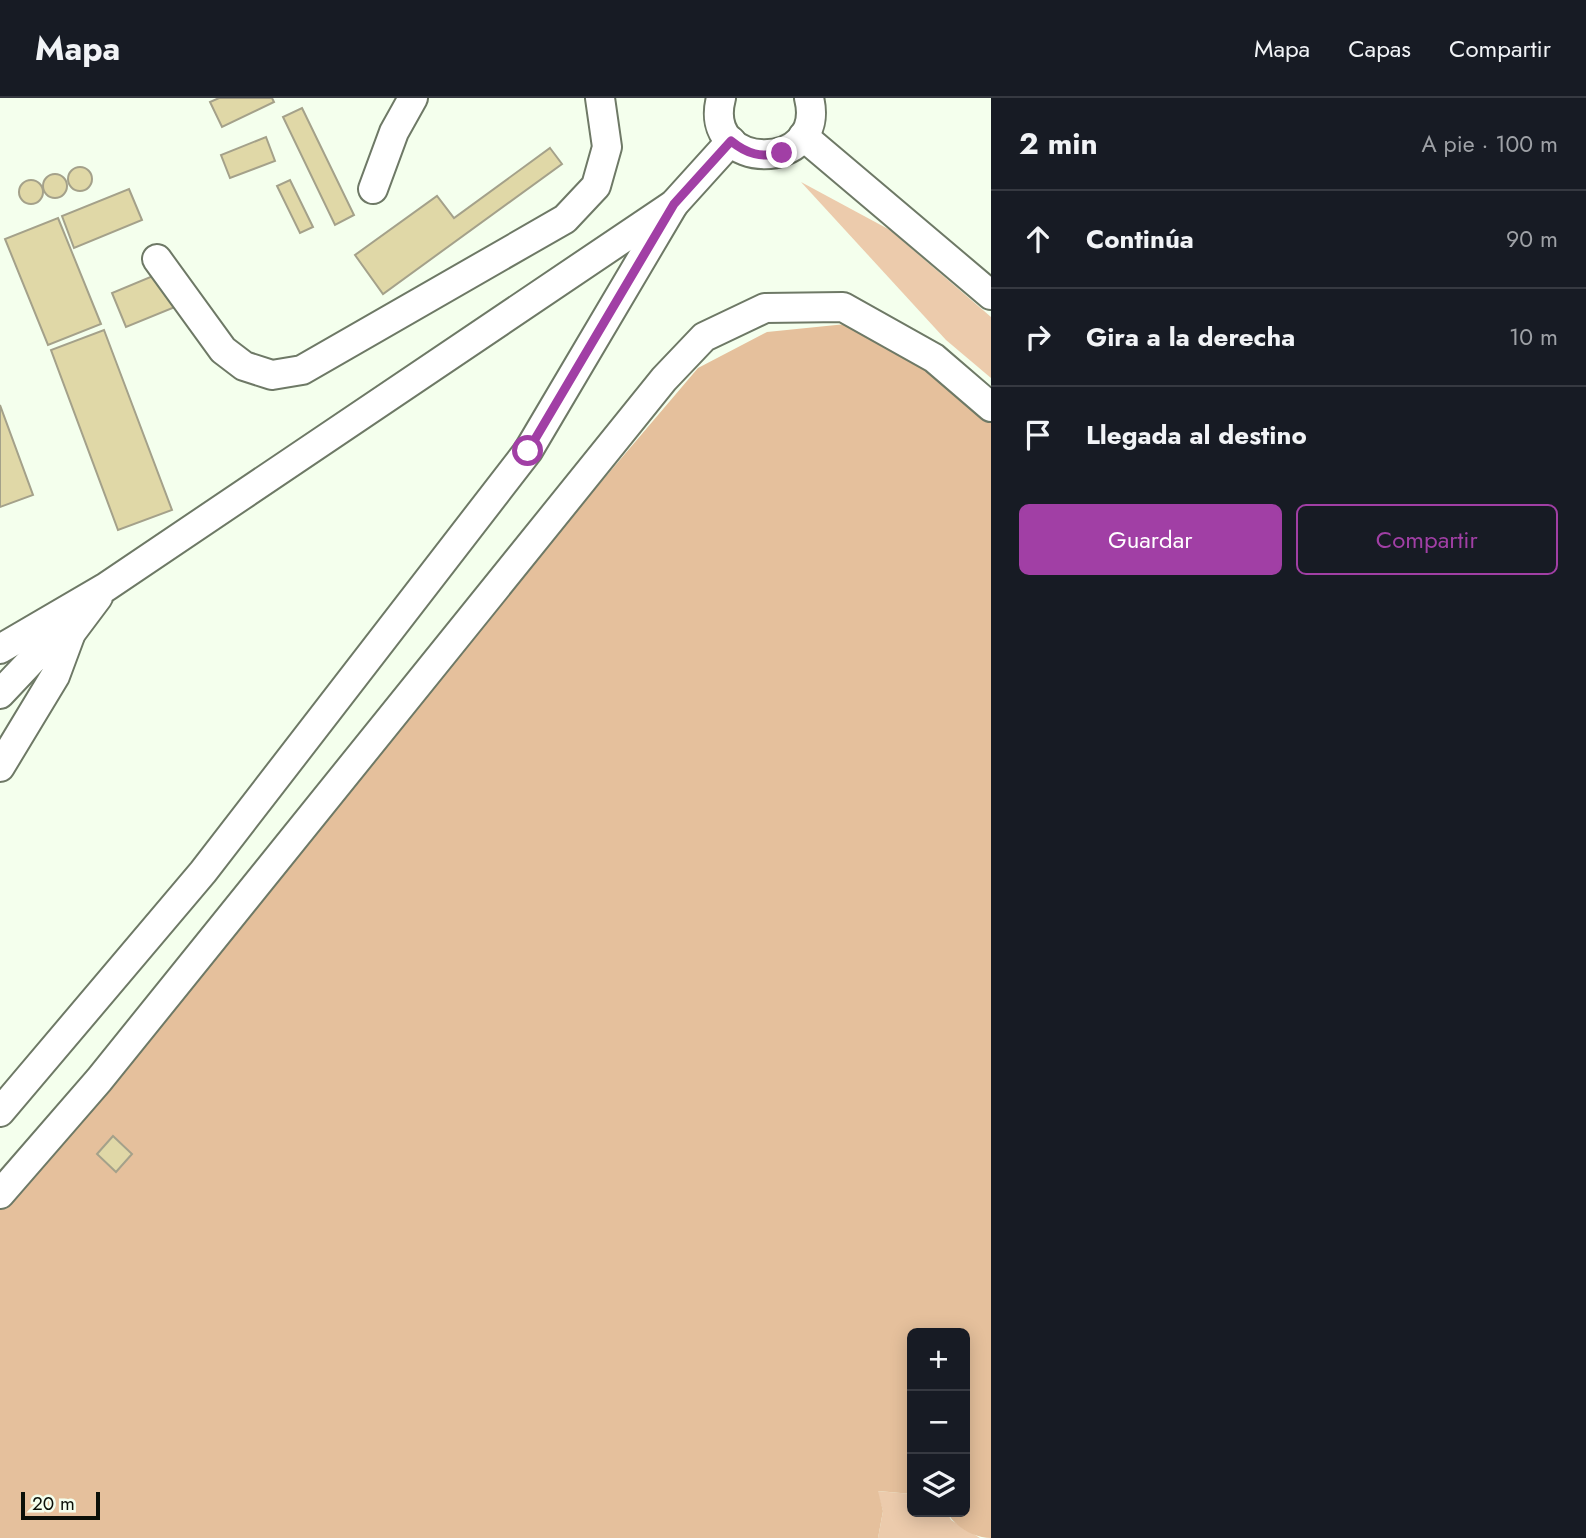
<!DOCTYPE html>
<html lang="es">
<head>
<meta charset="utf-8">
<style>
  body { margin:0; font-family:Jost,sans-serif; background:#242831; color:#f1f3f6 }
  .controls { position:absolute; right:21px; bottom:21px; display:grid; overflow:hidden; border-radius:10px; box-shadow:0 4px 18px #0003 }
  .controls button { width:63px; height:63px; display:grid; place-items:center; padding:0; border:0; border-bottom:2px solid #363941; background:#171b24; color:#f1f3f6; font:35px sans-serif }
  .scale { position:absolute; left:21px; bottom:18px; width:79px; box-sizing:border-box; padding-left:7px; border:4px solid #0b1008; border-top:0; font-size:19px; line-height:24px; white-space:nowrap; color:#0b1008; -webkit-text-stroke:5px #f4ffed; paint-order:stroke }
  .stop { position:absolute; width:21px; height:21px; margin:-16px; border:5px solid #a13fa5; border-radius:50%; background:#fff }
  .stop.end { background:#a13fa5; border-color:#fff; box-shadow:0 2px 7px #0008 }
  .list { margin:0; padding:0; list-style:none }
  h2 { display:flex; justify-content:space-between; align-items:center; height:91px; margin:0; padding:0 28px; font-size:30px }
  h2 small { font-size:23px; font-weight:400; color:#9ea1a6 }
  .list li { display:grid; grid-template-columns:46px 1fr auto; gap:21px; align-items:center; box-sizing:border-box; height:98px; padding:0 28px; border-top:2px solid #363941 }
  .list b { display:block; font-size:26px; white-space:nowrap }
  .list em { font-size:23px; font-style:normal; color:#9ea1a6 }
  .actions { display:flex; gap:14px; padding:21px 28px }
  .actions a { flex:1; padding:16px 0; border:2px solid #a13fa5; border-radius:10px; text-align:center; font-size:24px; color:#a13fa5 }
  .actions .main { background:#a13fa5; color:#fff }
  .icon { flex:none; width:38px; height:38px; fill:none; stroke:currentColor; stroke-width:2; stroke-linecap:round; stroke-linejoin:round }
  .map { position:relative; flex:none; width:991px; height:1440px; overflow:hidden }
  header { display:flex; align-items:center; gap:42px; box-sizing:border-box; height:98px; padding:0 35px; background:#171b24; border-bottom:2px solid #363941 }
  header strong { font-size:33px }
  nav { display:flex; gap:38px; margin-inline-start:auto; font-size:24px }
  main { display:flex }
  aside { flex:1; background:#171b24 }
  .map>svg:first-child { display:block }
</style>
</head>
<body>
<header>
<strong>Mapa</strong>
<nav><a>Mapa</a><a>Capas</a><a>Compartir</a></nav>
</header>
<main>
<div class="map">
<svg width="991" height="1440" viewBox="0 0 991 1440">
  <rect width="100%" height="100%" fill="#f4ffed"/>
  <g fill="#eccbac">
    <path d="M801,84l89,48 101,87v61l-45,-38z"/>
    <path d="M877,1393l35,3v18h35l4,8 29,18h-102l5,-27z"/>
  </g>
  <path fill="#e5c09c" d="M846,226l85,40 60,53v1121c-17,0 -36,-11 -44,-26h18v-179h-53v161l-34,-3 5,20 -5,27h-878v-349l698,-821 69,-36z"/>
  <g fill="#e0d8a7" stroke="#a4a18a" stroke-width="2">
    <path d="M219,0h53l2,4 -52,25 -12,-25z"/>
    <path d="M302,10l52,107 -19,10 -52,-108z"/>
    <path d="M266,39l9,24 -45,17 -9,-23z"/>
    <path d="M550,50l12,16 -179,130 -28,-39 82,-59 17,22z"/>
    <circle cx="80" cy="81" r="12"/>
    <circle cx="55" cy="88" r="12"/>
    <circle cx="31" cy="94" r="12"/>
    <path d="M290,82l23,47 -13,6 -23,-47z"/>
    <path d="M129,91l13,31 -68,28 -12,-32z"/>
    <path d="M58,120l43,106 -53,21 -43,-106z"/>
    <path d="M160,175l15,34 -49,20 -14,-34z"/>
    <path d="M104,232l68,180 -54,20 -67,-180z"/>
    <path d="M0,307l33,90 -33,12z"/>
    <path d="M113,1038l19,18 -16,18 -19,-18z"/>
  </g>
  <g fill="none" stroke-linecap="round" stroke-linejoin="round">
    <g stroke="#6e7966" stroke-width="32">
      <g id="minor">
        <path d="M721,0c-20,75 107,75 88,0"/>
        <path d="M803,38l188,159"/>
        <path d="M373,91l21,-57 19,-34"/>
        <path d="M157,161l66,91 21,16 28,9 30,-5 263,-151 31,-33 11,-39 -7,-49"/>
        <path d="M0,551l106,-62 568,-383 57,-63"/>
        <path d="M0,596l34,-36 37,-25"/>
        <path d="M0,669l55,-91 16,-43 27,-36"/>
        <path d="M0,1014l203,-240 325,-421 146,-247"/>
        <path d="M0,1096l99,-114 565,-701 40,-42 61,-29 78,-1 91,51 57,49"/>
      </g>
    </g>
    <use href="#minor" stroke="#fff" stroke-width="28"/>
  </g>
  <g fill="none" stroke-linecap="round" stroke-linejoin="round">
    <path stroke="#a13fa5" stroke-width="9" d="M528,353l146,-247 57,-63c16,13 30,17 51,12"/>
  </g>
</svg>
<div class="controls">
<button>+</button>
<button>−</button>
<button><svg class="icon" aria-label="layers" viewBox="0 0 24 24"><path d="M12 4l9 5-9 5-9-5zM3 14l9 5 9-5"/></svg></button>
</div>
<div class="scale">20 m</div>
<div class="stop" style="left:528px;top:353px"></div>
<div class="stop end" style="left:782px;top:55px"></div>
</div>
<aside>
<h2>2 min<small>A pie · 100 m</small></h2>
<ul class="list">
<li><svg class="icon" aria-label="ahead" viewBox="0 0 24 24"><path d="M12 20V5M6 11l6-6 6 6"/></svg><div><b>Continúa</b></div><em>90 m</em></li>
<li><svg class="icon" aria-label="right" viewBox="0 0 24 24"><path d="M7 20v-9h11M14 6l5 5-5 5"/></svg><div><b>Gira a la derecha</b></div><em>10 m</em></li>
<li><svg class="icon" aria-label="arrive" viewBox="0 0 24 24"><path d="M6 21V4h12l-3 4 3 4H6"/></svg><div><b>Llegada al destino</b></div></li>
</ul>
<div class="actions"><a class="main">Guardar</a><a>Compartir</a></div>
</aside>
</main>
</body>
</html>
